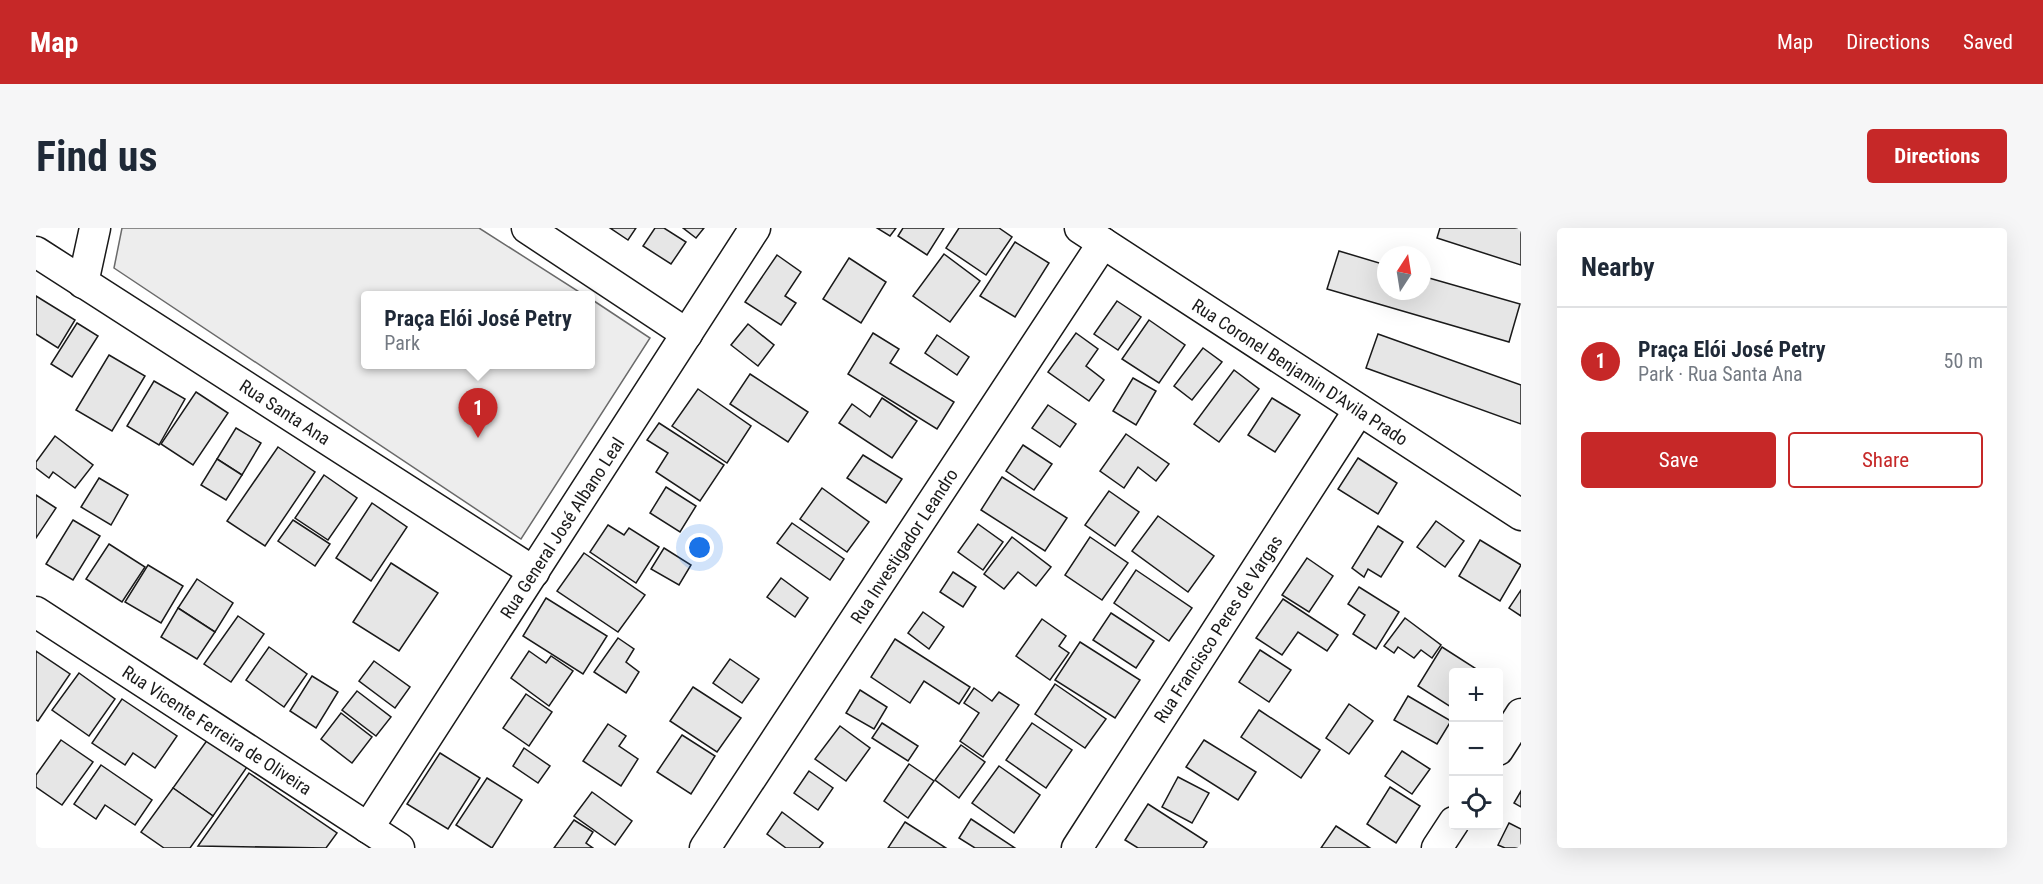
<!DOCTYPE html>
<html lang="en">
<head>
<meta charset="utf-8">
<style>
  body { margin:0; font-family:"Roboto Condensed",sans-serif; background:#f6f6f7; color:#1f2937 }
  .controls { position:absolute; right:18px; bottom:18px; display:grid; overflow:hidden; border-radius:6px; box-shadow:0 6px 24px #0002 }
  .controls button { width:54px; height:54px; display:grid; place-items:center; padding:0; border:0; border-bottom:2px solid #e0e1e3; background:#fff; color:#1f2937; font:30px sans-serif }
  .compass { position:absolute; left:1341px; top:18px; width:54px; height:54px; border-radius:50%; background:#fff; box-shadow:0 6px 24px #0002; rotate:12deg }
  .you { position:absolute; left:664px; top:320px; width:21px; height:21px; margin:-15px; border:4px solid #fff; border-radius:50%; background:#1a73e8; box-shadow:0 0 0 9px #1a73e833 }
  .badge { display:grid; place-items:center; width:39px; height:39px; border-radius:50%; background:#c62828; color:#fff; font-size:20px; font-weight:700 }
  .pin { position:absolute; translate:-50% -50px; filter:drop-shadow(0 2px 3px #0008) }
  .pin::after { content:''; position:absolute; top:32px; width:21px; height:18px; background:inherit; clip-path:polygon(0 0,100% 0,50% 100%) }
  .popup { position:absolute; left:325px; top:63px; width:234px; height:78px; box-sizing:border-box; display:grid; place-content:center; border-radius:6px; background:#fff; filter:drop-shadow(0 2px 4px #0005); font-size:20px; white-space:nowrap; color:#747a83 }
  .popup b { font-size:22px; color:#1f2937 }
  .popup::after { content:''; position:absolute; left:50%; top:100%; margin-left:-12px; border:12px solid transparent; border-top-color:#fff }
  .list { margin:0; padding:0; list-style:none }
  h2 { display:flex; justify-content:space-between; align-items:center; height:78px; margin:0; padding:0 24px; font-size:26px }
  h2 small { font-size:20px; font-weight:400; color:#747a83 }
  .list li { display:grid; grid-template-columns:39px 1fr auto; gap:18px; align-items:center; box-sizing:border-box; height:108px; padding:0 24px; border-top:2px solid #e0e1e3 }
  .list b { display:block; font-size:22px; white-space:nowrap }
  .list p { margin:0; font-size:20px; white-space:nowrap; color:#747a83 }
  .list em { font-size:20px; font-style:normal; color:#747a83 }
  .actions { display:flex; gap:12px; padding:18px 24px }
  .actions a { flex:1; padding:14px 0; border:2px solid #c62828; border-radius:6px; text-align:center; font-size:21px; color:#c62828 }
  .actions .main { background:#c62828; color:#fff }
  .icon { flex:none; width:33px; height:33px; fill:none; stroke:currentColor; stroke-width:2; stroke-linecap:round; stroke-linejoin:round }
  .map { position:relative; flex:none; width:1485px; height:620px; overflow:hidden; border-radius:6px }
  header { display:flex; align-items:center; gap:36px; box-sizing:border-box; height:84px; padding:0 30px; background:#c62828; color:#fff }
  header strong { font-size:28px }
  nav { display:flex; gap:33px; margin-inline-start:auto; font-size:21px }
  .intro { display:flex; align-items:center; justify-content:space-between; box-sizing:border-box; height:144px; padding:0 36px }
  h1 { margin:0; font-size:42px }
  .button { padding:15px 27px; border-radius:6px; background:#c62828; color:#fff; font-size:21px; font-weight:700 }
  main { display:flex; gap:36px; padding:0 36px }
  aside { flex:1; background:#fff; border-radius:6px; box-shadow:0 6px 24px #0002 }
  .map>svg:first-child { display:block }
</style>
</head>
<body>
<header>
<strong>Map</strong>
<nav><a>Map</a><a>Directions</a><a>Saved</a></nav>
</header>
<div class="intro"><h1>Find us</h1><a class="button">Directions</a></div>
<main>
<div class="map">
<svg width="1485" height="620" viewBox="0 0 1485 620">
  <rect width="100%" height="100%" fill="#fff"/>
  <path fill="#ededed" stroke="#6a6a6a" stroke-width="1.5" d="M86,0h357l105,67 -218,1v68h224l1,-65 59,39 -129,201 -407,-271z"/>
  <g fill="#e6e6e6" stroke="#1a1a1a" stroke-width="1.5">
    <path d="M574,0h26l-8,12z"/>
    <path d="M619,0h9l22,14 -15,22 -28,-18z"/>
    <path d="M647,0h21l-8,10z"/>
    <path d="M841,0h19l-6,8z"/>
    <path d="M867,0h41l-17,27 -29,-19z"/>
    <path d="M923,0h40l13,9 -26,38 -40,-27z"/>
    <path d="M1404,0h81v37l-84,-27z"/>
    <path d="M979,14l34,21 -34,54 -35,-21z"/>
    <path d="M1303,23l47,14v26h36v-15l98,28 -11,38 -182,-53z"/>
    <path d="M908,26l36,27 -30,41 -37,-26z"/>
    <path d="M741,27l24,17 -16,24 11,7 -15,22 -36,-23z"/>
    <path d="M813,30l37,24 -25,41 -38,-24z"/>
    <path d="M0,68l39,24 -17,28 -22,-14z"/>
    <path d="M1081,73l24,16 -23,33 -24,-16z"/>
    <path d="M1113,92l36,25 -26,38 -37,-24z"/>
    <path d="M41,95l21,13 -26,41 -21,-13z"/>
    <path d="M712,96l26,21 -16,21 -27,-21z"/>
    <path d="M837,105l26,16 -9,14 64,39 -17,27 -89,-55z"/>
    <path d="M1040,105l22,16 -12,17 18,14 -15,21 -41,-29z"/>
    <path d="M1342,106l143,51v39l-155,-56z"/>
    <path d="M901,107l32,22 -12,18 -32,-22z"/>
    <path d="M1167,120l19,14 -30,38 -18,-14z"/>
    <path d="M73,127l36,21 -33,55 -36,-21z"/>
    <path d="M1198,142l25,19 -40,53 -25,-18z"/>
    <path d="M714,146l58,38 -20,30 -58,-38z"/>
    <path d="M1097,150l23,13 -20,34 -23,-14z"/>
    <path d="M118,153l31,18 -26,46 -32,-19z"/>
    <path d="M662,161l53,37 -24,37 -55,-37z"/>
    <path d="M160,164l32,21 -35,52 -32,-21z"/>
    <path d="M846,170l35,23 -25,37 -53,-35 13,-19 18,13z"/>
    <path d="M1236,170l28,17 -25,37 -27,-17z"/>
    <path d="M1012,177l28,19 -16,23 -28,-19z"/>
    <path d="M623,195l65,42 -24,36 -44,-29 12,-19 -21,-13z"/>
    <path d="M200,200l25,15 -19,32 -25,-16z"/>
    <path d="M1090,206l43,30 -13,17 -18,-14 -14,21 -24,-17z"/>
    <path d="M19,208l38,29 -18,23 -22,-16 -4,6 -13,-10v-6z"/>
    <path d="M987,217l29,19 -18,26 -28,-19z"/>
    <path d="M242,219l37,25 -50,74 -38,-25z"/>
    <path d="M827,227l39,24 -16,24 -39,-25z"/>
    <path d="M1322,230l39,25 -19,31 -40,-25z"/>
    <path d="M181,231l25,16 -16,25 -25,-15z"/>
    <path d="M288,247l33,23 -29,42 -33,-22z"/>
    <path d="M966,249l65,41 -22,33 -64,-41z"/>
    <path d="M63,250l29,17 -17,30 -30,-18z"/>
    <path d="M630,259l30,19 -16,26 -30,-19z"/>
    <path d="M786,260l47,34 -22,30 -47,-33z"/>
    <path d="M1073,263l30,21 -24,34 -30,-21z"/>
    <path d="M0,267l20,13 -20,30z"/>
    <path d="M336,275l35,24 -36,54 -35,-23z"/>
    <path d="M1122,288l56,40 -26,36 -56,-41z"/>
    <path d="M37,292l27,16 -27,44 -27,-16z"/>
    <path d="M257,292l37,24 -15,22 -37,-25z"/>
    <path d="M1400,293l28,20 -19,26 -28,-20z"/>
    <path d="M756,295l52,36 -14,21 -53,-37z"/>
    <path d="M942,296l25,18 -20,28 -25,-18z"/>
    <path d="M572,297l16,10 5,-7 30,19 -23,36 -46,-31z"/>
    <path d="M1342,298l25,16 -22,35 -13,-8 -4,8 -12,-9z"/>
    <path d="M976,309l39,30 -15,19 -18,-14 -14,17 -20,-15z"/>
    <path d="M1054,309l38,26 -26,37 -37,-25z"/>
    <path d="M1444,312l41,25 -21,36 -41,-25z"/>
    <path d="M73,316l36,23 -23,35 -36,-23z"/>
    <path d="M628,320l27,17 -12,20 -28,-16z"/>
    <path d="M548,325l61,42 -27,37 -61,-41z"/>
    <path d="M1271,330l26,18 -24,36 -27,-17z"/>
    <path d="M355,335l47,30 -39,58 -46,-29z"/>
    <path d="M112,337l35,21 -22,37 -36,-21z"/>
    <path d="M1100,342l56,38 -23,33 -55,-38z"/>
    <path d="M917,344l23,15 -13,20 -23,-15z"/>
    <path d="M745,350l27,20 -13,19 -28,-20z"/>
    <path d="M161,351l36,24 -18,29 -37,-24z"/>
    <path d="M1323,359l40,25 -23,37 -23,-15 12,-19 -17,-11z"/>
    <path d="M1485,362v26l-12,-8z"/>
    <path d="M510,370l61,38 -24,38 -60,-38z"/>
    <path d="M1247,371l55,36 -11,16 -29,-19 -16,23 -26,-17z"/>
    <path d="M142,380l37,24 -18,27 -36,-22z"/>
    <path d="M887,384l21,15 -15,22 -21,-16z"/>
    <path d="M1075,385l43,28 -18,27 -43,-28z"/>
    <path d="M202,388l26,18 -33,48 -27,-18z"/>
    <path d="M1369,390l36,27 -9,13 -11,-8 -7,8 -16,-11 -4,6 -10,-7z"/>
    <path d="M1006,391l24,17 -7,10 10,7 -19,27 -34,-24z"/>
    <path d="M582,410l16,11 -8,13 13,10 -13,21 -32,-21z"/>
    <path d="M859,411l75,48 -11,17 -35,-23 -14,22 -39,-26z"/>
    <path d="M1044,414l60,38 -25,38 -60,-38z"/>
    <path d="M233,419l38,27 -23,33 -38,-27z"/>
    <path d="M1406,419l36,23 -1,3h-23v36l-36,-23z"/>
    <path d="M1224,422l31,20 -22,32 -30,-20z"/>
    <path d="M0,423l34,23 -32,47 -2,-1z"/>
    <path d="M493,423l17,12 5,-7 22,15 -24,35 -38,-28z"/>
    <path d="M694,431l29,20 -17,24 -29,-20z"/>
    <path d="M338,433l36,26 -15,21 -36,-27z"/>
    <path d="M43,445l36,26 -26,37 -37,-26z"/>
    <path d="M276,448l26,16 -22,36 -26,-17z"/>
    <path d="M1019,456l51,35 -21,29 -50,-34z"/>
    <path d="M657,459l48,31 -24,34 -47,-31z"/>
    <path d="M938,460l18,13 7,-9 20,13 -36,52 -23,-16 19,-28 -15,-10z"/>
    <path d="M824,462l27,17 -13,22 -28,-16z"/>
    <path d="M321,463l34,26 -15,19 -34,-26z"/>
    <path d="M490,466l26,18 -23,34 -26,-18z"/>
    <path d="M1372,468l43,25 -14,23 -43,-24z"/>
    <path d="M86,471l55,37 -22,32 -22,-15 -8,12 -33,-22z"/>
    <path d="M1313,476l24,17 -24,33 -23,-16z"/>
    <path d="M1223,482l61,40 -19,28 -60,-41z"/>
    <path d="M305,485l31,24 -20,26 -31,-24z"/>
    <path d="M846,495l36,23 -10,15 -36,-23z"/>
    <path d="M996,495l40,27 -26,38 -40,-28z"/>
    <path d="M572,496l18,12 -7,10 19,13 -17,27 -38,-25z"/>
    <path d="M804,498l30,22 -24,33 -31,-22z"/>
    <path d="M646,507l33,21 -24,38 -34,-22z"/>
    <path d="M172,511l39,28 -34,49 -40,-28z"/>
    <path d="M25,512l32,22 -31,43 -26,-18v-12z"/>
    <path d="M1168,512l52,32 -18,28 -52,-33z"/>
    <path d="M925,517l24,17 -26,36 -24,-18z"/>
    <path d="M488,520l26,18 -12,17 -25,-17z"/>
    <path d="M1366,523l28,18 -18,25 -27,-18z"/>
    <path d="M404,525l40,25 -32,51 -41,-25z"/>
    <path d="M873,536l25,17 -26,37 -24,-17z"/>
    <path d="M65,537l51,35 -17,25 -30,-20 -9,14 -22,-15z"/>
    <path d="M963,538l41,29 -26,38 -42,-30z"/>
    <path d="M773,543l24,17 -15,22 -24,-17z"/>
    <path d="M213,545l88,60 -11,15 -128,-2z"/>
    <path d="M1142,549l31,16 -17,30 -30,-16z"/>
    <path d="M451,550l35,22 -30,48 -36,-23z"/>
    <path d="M1354,559l30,19 -24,37 -29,-19z"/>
    <path d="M137,560l40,28 -23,32h-26l-23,-16z"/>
    <path d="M1485,563v16l-7,-4z"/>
    <path d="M556,564l40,29 -17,24 -41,-29z"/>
    <path d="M1112,576l59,38 -4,6h-65l-13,-8z"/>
    <path d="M746,584l41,31 -4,5h-33l-19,-14z"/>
    <path d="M935,591l44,29h-40l-16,-10z"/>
    <path d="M538,592l19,12 -7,11 7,5h-39z"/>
    <path d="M869,594l41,26h-58z"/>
    <path d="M1473,595l12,6v19h-16l-7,-3z"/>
    <path d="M1300,598l34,22h-49z"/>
  </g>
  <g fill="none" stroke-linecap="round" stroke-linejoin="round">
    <g stroke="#1a1a1a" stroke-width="33">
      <g id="street">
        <path d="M491,0l160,106"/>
        <path d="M1044,0l441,287"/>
        <path d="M0,24l498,320"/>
        <path d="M47,55l12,-55"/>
        <path d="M0,384l363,236"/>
        <path d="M1462,522l23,-36"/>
        <path d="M332,600l387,-600"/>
        <path d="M669,620l398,-605"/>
        <path d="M1041,620l282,-438"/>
        <path d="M1401,620l17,-26"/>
      </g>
    </g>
    <use href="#street" stroke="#fff" stroke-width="30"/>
  </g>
  <g text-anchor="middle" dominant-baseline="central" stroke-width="4.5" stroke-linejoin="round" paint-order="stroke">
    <g font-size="18" fill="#1a1a1a" stroke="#fff">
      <text transform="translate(1264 144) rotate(33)">Rua Coronel Benjamin D'Avila Prado</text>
      <text transform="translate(249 184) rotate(33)">Rua Santa Ana</text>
      <text transform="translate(526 300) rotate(-57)">Rua General José Albano Leal</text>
      <text transform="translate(868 318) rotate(-57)">Rua Investigador Leandro</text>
      <text transform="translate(1182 401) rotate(-57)">Rua Francisco Peres de Vargas</text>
      <text transform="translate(181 502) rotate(33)">Rua Vicente Ferreira de Oliveira</text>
    </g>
  </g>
</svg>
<div class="controls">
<button>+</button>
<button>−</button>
<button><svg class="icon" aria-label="locate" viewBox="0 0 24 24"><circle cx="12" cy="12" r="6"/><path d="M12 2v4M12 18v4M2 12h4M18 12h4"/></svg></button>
</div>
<svg class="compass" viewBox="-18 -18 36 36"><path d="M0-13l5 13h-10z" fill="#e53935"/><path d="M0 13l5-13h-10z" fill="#747a83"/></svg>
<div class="you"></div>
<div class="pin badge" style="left:442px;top:210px">1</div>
<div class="popup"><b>Praça Elói José Petry</b>Park</div>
</div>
<aside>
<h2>Nearby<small></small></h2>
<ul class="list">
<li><span class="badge">1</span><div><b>Praça Elói José Petry</b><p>Park · Rua Santa Ana</p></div><em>50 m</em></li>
</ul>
<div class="actions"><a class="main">Save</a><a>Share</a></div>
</aside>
</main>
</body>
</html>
